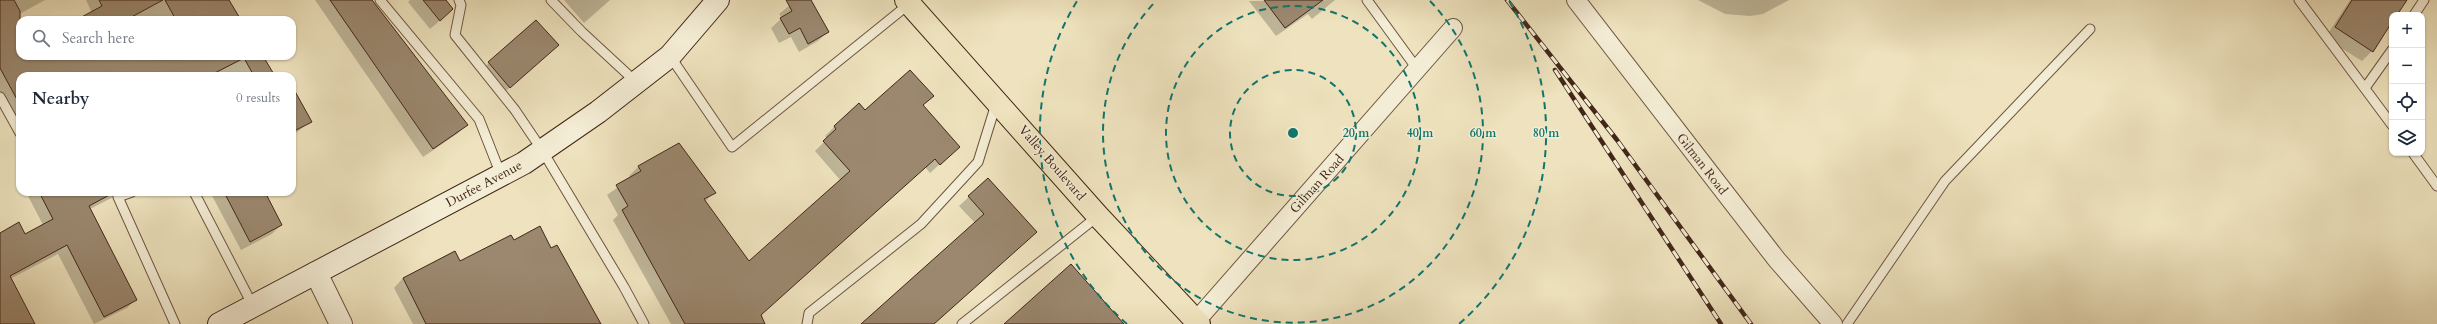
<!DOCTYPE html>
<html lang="en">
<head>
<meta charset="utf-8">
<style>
  body { margin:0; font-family:Cardo,serif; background:#f6f6f7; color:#1f2937 }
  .controls { position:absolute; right:12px; top:12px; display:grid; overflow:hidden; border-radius:8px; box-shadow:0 1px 3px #0004 }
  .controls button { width:36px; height:36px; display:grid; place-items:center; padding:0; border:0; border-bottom:1px solid #e0e1e3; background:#fff; color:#1f2937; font:20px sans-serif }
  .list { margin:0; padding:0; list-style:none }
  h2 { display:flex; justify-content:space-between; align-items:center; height:52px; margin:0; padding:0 16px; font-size:17px }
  h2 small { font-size:13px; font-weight:400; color:#747a83 }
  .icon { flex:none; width:22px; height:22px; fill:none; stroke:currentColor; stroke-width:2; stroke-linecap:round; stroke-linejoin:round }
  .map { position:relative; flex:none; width:2437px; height:324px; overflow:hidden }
  .search { position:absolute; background:#fff; box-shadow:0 1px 3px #0004; left:16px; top:16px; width:280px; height:44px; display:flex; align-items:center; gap:10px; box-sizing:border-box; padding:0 14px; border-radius:12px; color:#747a83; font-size:15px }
  .panel { position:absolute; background:#fff; box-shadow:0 1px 3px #0004; left:16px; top:72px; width:280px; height:124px; border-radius:12px }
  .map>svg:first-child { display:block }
</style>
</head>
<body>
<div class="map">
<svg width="2437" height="324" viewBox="0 0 2437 324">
  <rect width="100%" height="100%" fill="#eee3be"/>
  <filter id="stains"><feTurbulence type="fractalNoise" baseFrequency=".005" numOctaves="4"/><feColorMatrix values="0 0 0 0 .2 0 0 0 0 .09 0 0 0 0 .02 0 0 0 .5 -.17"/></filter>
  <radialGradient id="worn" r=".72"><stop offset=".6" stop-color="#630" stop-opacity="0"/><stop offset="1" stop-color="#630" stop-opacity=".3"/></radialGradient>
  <g fill="#0003">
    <path d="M0,0h45l-29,16 4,8v32h242l11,20h-253v55l-20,-37z"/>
    <path d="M86,0h57l4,9 17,-9h64l12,20h-162l14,-7z"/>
    <path d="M315,0h56l95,125 -9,9 -34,23z"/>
    <path d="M410,0h34l-1,18 -13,11 -22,-27z"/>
    <path d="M564,0h46l-26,23z"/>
    <path d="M796,0h14l17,32 -9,9 -19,11 -8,-15 -12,6 -8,-15 11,-10 -3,-4z"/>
    <path d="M1335,0l-23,19 -4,-5 -32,22 -27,-35z"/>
    <path d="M1698,0h91l-26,14 -13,2 -25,-2z"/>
    <path d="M2350,0h55l-9,15h-4v6l-20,30 -10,10 -37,-23z"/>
    <path d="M548,54l-48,42 -20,-24 9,-9z"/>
    <path d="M932,96l-10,10 37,41 -29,26 -5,-6 -165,149 4,8h-93l-58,-104 5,-5 -11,-20 24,-17 -2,-2 10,-10 75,26 -9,10 44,61 92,-82 -26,-30 12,-12 -2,-3 9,-9 25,-22 6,7z"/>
    <path d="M292,102l18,20 -18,14z"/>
    <path d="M988,179l47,53 -102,92h-70l112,-101 -16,-17z"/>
    <path d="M26,192h97l-33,17 46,90 -9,9 -33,16 -36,-70 -48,25 24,45h-34v-90l25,2 18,-11z"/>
    <path d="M210,192h54l17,33 -9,9 -31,16z"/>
    <path d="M513,241l37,8 49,75h-186l-19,-36 9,-10 57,-16z"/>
  </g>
  <g fill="#9b886f" stroke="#422619">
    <path d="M0,0h14l6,11v45h243l12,20h-21l-10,-18 -35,18h-189v29l-20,-37z"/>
    <path d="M99,0h64l-37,20h-50l26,-14z"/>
    <path d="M165,0h64l12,20h-65z"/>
    <path d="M330,0h42l96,125 -35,24z"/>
    <path d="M423,0h23l7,9 -13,12z"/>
    <path d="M786,0h25l18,32 -21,12 -8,-16 -11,6 -9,-16 12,-7z"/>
    <path d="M1264,0h59l-38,28z"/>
    <path d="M2352,0h55l-10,15h-5v7l-19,30 -38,-25z"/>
    <path d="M536,20l23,25 -49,43 -22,-26z"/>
    <path d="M910,70l24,26 -11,9 37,42 -20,18 -5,-6 -174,156 4,9h-80l-63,-114 6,-4 -12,-21 25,-14 -3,-5 41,-23 37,50 -12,6 45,62 101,-90 -27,-30 13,-12 -2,-3 25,-23 6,7z"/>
    <path d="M292,86l20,36 -20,10z"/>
    <path d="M988,178l49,54 -103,92h-73l123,-110 -16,-18z"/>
    <path d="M39,192h76l-26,14 48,94 -33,17 -37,-72 -57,31 25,48h-35v-91l19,-11 6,12 28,-15z"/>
    <path d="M224,192h41l17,33 -32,17z"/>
    <path d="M540,226l11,22 6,-3 44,79h-175l-23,-46 52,-27 5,10 51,-26 3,5z"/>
    <path d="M1071,264l53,60h-120z"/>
  </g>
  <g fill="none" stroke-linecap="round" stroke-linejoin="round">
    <g stroke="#6d5542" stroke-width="11">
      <g id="service">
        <path d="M380,0l99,119 22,56"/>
        <path d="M459,0l2,5 -6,30 60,75 27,40 82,137 20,37"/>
        <path d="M551,0l31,32 54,50"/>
        <path d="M1367,0l51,70"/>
        <path d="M2299,0l93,125"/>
        <path d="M2414,15l10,-15"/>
        <path d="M670,56l62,91 177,-143"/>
        <path d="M2365,88l27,-38"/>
        <path d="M0,97l20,36"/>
        <path d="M2413,153l24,33"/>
        <path d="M132,192l-14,5 57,127"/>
        <path d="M194,192l59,114"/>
        <path d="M807,324l2,-11 112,-89 57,-62 18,-58"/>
        <path d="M962,324l136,-108"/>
        <path d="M1847,324l98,-143 145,-152"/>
      </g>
    </g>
    <g stroke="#6d5542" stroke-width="20">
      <g id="minor">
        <path d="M1576,0l201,260 56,64"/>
        <path d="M1196,321l257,-293"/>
      </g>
    </g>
    <g stroke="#6d5542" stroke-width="24">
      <path id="tertiary" d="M316,273l25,51"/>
    </g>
    <g stroke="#422619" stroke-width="24">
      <path id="secondary" d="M219,324l305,-161 74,-51 72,-56 48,-56"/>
    </g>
    <g stroke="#422619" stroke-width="24">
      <path id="primary" d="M906,0l192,216 101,108"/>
    </g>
    <use href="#service" stroke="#f4edd5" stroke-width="9"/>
    <use href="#minor" stroke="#f4edd5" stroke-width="18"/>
    <use href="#tertiary" stroke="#f4edd5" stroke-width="22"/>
    <use href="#secondary" stroke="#f4edd5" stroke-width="22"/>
    <use href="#primary" stroke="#eee3be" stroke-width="22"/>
    <g stroke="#422619" stroke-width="4.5">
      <g id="rail">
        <path d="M1507,0l110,140 134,184"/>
        <path d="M1555,70l166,254"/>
      </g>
    </g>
    <use href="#rail" stroke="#f4edd5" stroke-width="3" stroke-dasharray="9" stroke-linecap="butt"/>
  </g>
  <g fill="none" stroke="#0f766e" stroke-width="2" stroke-dasharray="7 5">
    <circle cx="1293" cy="133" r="63"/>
    <circle cx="1293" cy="133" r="127"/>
    <path d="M1430 1A190 190 0 1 1 1156 1"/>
    <path d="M1127 324A253 253 0 0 1 1077 1M1509 1A253 253 0 0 1 1459 324"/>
  </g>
  <g text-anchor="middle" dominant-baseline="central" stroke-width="3" stroke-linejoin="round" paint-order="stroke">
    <g font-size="13" fill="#422619" stroke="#f4edd5">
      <text transform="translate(1052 163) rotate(49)">Valley Boulevard</text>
      <text transform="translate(1702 164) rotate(52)">Gilman Road</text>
      <text transform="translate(484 184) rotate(-28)">Durfee Avenue</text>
      <text transform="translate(1317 184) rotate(-48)">Gilman Road</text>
    </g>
  </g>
  <circle cx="1293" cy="133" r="6" fill="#0f766e" stroke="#f4edd5" stroke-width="2"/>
  <g font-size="12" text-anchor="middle" font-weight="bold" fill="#0f766e" stroke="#f4edd5" stroke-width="3" stroke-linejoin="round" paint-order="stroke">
    <text x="1356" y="137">20 m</text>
    <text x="1420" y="137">40 m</text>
    <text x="1483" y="137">60 m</text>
    <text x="1546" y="137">80 m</text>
  </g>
  <rect width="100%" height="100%" filter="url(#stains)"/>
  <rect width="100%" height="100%" fill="url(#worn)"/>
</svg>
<div class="controls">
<button>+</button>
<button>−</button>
<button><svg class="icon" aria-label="locate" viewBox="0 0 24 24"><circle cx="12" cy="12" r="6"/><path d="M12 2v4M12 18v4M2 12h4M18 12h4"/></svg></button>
<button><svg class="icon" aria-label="layers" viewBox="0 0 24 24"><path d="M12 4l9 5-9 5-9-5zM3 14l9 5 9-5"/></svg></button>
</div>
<div class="search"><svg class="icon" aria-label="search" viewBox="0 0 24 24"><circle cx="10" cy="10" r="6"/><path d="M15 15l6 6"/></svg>Search here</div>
<section class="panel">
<h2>Nearby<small>0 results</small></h2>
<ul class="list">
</ul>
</section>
</div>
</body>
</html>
